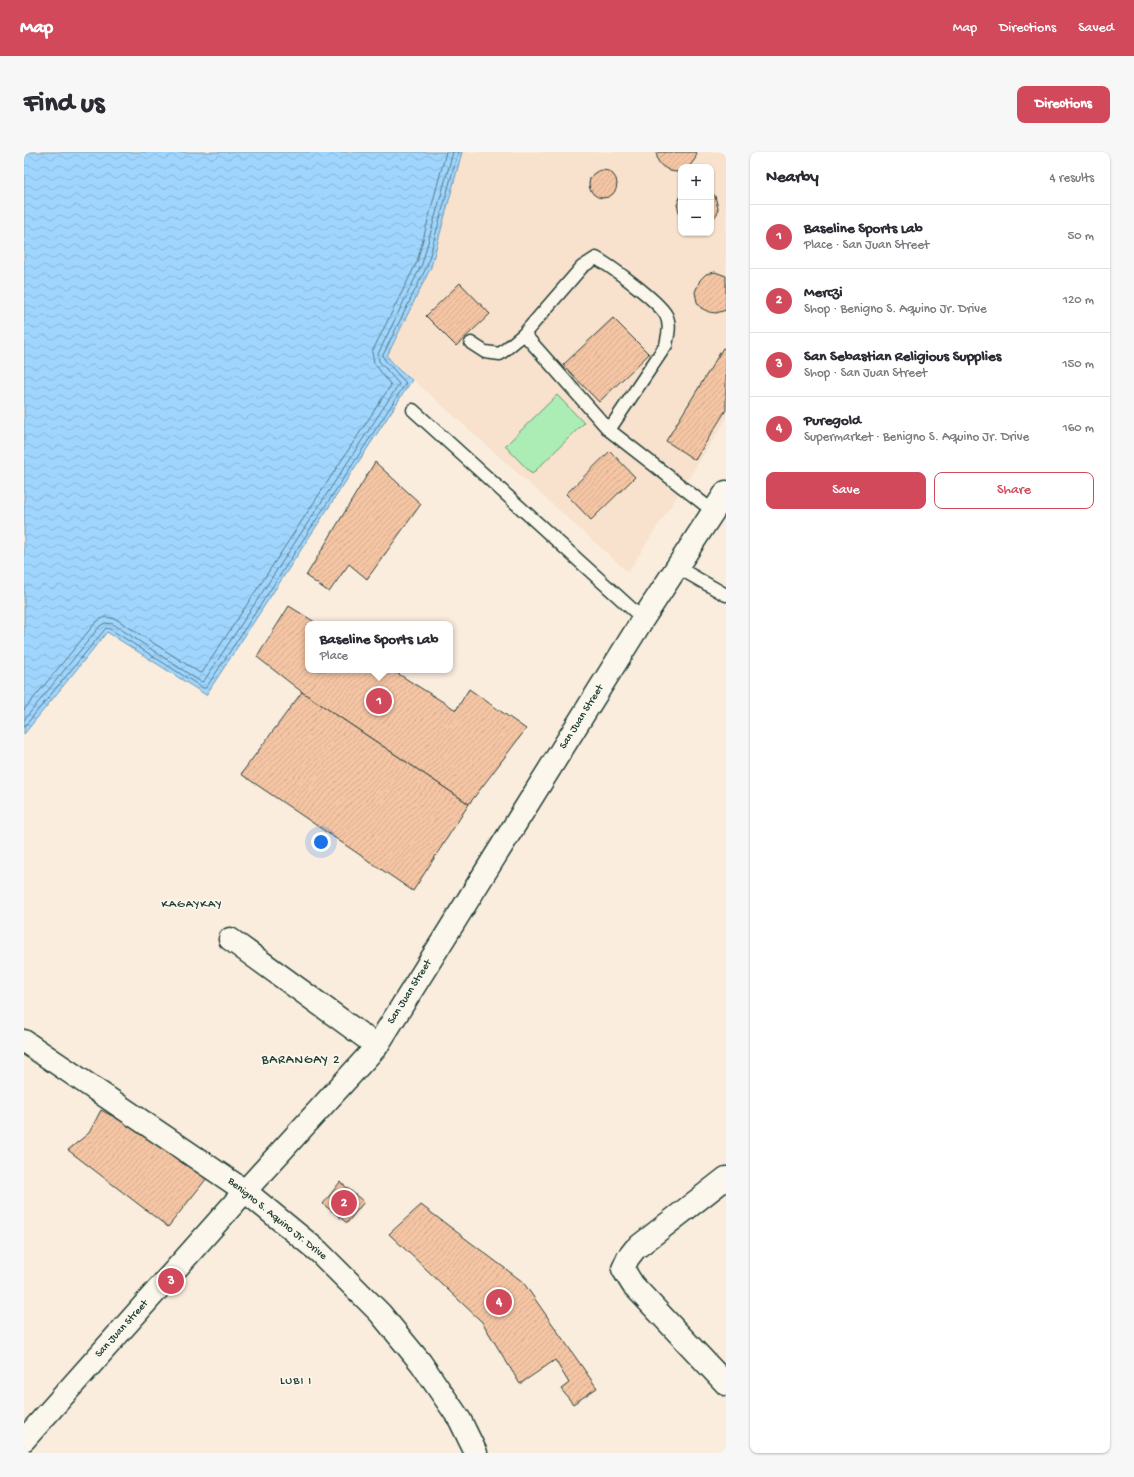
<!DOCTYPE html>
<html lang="en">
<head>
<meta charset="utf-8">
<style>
  body { margin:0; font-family:"Gochi Hand",sans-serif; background:#f7f7f7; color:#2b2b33 }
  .controls { position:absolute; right:12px; top:12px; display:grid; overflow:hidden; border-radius:8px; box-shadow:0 1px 3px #0004 }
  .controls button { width:36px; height:36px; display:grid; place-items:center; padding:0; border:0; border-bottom:1px solid #e1e1e2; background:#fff; color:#2b2b33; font:20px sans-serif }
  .you { position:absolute; left:297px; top:690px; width:14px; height:14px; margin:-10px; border:3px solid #fff; border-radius:50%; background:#1a73e8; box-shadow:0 0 0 6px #1a73e833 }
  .badge { display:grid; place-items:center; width:26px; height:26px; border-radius:50%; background:#d1495b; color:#fff; font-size:13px; font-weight:700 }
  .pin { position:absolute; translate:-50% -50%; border:2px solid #fff; box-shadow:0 1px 4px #0006 }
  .popup { position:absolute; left:281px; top:469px; width:148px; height:52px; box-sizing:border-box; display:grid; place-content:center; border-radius:8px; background:#fff; filter:drop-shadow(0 1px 3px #0005); font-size:13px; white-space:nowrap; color:#7c7c81 }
  .popup b { font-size:15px; color:#2b2b33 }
  .popup::after { content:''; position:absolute; left:50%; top:100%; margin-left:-8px; border:8px solid transparent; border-top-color:#fff }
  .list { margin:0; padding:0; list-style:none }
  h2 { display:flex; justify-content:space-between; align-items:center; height:52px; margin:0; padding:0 16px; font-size:17px }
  h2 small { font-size:13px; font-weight:400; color:#7c7c81 }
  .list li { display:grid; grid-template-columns:26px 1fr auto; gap:12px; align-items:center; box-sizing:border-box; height:64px; padding:0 16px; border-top:1px solid #e1e1e2 }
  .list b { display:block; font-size:15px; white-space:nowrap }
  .list p { margin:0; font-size:13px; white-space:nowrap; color:#7c7c81 }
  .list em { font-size:13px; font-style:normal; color:#7c7c81 }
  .actions { display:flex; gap:8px; padding:12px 16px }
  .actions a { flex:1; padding:9px 0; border:1px solid #d1495b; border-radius:8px; text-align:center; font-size:14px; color:#d1495b }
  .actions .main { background:#d1495b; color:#fff }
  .map { position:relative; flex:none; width:702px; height:1301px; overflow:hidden; border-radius:8px }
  header { display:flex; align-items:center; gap:24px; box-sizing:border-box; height:56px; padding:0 20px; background:#d1495b; color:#fff }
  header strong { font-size:19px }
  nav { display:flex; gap:22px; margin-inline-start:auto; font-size:14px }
  .intro { display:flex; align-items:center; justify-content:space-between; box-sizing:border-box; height:96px; padding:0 24px }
  h1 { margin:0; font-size:28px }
  .button { padding:10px 18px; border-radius:8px; background:#d1495b; color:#fff; font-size:14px; font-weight:700 }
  main { display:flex; gap:24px; padding:0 24px }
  aside { flex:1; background:#fff; border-radius:8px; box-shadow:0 1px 3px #0004 }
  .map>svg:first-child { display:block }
</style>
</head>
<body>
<header>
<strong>Map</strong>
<nav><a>Map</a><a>Directions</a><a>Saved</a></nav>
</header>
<div class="intro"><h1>Find us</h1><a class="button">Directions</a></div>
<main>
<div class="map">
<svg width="702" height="1301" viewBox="0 0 702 1301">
  <defs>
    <pattern id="water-waves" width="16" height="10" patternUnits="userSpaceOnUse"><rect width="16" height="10" fill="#a0d5fe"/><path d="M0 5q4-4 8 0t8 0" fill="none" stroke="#89b8da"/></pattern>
    <pattern id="building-hatch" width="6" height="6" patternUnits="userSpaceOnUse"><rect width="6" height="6" fill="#f5c5a4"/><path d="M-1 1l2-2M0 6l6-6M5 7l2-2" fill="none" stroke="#d2aa8e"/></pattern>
  </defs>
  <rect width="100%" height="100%" fill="#faedde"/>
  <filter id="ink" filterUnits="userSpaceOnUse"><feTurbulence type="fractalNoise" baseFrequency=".025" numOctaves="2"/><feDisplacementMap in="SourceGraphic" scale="8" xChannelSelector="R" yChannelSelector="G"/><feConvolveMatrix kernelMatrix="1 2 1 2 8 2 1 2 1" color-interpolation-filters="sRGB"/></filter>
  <g filter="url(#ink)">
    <path fill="#f8e1cd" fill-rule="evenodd" d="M438,0h264v268l-98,152 -241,-216 44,-89zM657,15h30v66h-30z"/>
    <path fill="#abedb5" stroke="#659574" d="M533,243l27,28 -52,51 -27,-28z"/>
    <path fill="url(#water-waves)" stroke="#6c98ad" d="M0,0h438l-31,115 -44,89 12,14 13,10 -206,315 -99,-63 -83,102z"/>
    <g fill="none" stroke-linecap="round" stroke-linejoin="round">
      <g stroke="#537a85" stroke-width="1">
        <path d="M0,558l72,-88 9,-5 11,2 84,54h2l189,-288 -17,-22 -2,-11 45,-90 29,-110"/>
        <path d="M0,568l76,-94 5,-3 8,1 88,58 3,-1 195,-297 -20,-23 -1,-7 44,-90 31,-112"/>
        <path d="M0,575l82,-99 4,1 93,59h3l200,-305 -22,-24 -1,-4 44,-89 31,-114"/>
      </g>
    </g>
    <g fill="url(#building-hatch)" stroke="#1f3d34">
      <path d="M632,0h40l1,1 -2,6 -6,8h-8v4l-5,1 -6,-1 -8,-5 -4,-5z"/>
      <circle cx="579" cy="32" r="14"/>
      <path d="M687,39l4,5 3,12 -1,6 -6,7z"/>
      <path d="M657,43v23l-4,-13z"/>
      <path d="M691,120l11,4v34l-10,3 -7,-1 -8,-4 -4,-6 -2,-10 5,-12 6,-6z"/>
      <path d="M436,131l30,31 -34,32 -30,-30z"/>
      <path d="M589,166l36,36 -50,48 -36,-37z"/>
      <path d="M699,196l3,1v61l-31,50 -29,-19z"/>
      <path d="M586,299l25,26 -44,43 -25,-26z"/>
      <path d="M351,310l46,42 -54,75 -18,-15 -20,28 -23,-16z"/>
      <path d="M265,454l29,18h-10v46h84l64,40 13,-21 57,40 -57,75 -167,-112 -45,-35z"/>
      <path d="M278,540l167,112 -56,87 -172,-117z"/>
      <path d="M77,958l62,33 44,35 -39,49 -100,-77 21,-17z"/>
      <path d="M316,1030l24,20 -17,21 -24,-19z"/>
      <path d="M397,1053l102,77 74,106 -24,16 -12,-15 8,-6 -14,-23 -35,24 -38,-62 -93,-88z"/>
    </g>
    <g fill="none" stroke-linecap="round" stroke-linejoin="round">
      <g stroke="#1f3d34" stroke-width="15">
        <g id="lane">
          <path d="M500,182l85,96 104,81"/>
          <path d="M447,191l14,9 15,2 24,-20 58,-67 14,-9c16,9 61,42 70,57 5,10 2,20 0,30l-57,85"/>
          <path d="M389,258l230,209"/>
          <path d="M653,415l49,28"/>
        </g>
      </g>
      <g stroke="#1f3d34" stroke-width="25">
        <g id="street">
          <path d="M206,787l147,107"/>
          <path d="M0,889l221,150"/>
          <path d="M702,1026l-91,71 -7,9 -5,11 10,16 93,99"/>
        </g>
      </g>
      <g stroke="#1f3d34" stroke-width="25">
        <g id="secondary">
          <path d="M221,1039l74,61 61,61 41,50 39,57 16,33"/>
          <path d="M0,1288l221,-249 132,-145 266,-427 83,-127"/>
        </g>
      </g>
      <use href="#lane" stroke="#fbf7ec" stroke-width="12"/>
      <use href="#street" stroke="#fbf7ec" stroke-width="22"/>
      <use href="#secondary" stroke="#fbf7ec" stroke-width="22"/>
    </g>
  </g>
  <g text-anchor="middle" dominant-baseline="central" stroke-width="3.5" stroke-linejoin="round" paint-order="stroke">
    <g font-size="11" fill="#1f3d34" stroke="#fbf7ec">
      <text transform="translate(558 565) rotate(-58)">San Juan Street</text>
      <text transform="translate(386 840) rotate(-58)">San Juan Street</text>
      <text transform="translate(253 1067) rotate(39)">Benigno S. Aquino Jr. Drive</text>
      <text transform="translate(98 1177) rotate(-48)">San Juan Street</text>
    </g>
    <g font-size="12" letter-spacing="1" fill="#1f3d34" stroke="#fbf7ec">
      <text x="168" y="753">KAGAYKAY</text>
      <text x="272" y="1230">LUBI I</text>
    </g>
    <g font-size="13" letter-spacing="1" fill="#1f3d34" stroke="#fbf7ec">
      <text x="277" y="908">BARANGAY 2</text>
    </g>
  </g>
</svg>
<div class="controls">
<button>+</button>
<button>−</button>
</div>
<div class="you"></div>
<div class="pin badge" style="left:355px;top:549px">1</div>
<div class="popup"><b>Baseline Sports Lab</b>Place</div>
<div class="pin badge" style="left:320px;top:1051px">2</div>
<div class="pin badge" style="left:147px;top:1129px">3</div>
<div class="pin badge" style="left:475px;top:1150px">4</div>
</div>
<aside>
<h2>Nearby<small>4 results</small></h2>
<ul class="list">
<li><span class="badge">1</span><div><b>Baseline Sports Lab</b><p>Place · San Juan Street</p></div><em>50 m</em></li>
<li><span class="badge">2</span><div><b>Merczi</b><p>Shop · Benigno S. Aquino Jr. Drive</p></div><em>120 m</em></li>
<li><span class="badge">3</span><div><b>San Sebastian Religious Supplies</b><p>Shop · San Juan Street</p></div><em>150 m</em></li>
<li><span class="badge">4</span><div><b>Puregold</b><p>Supermarket · Benigno S. Aquino Jr. Drive</p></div><em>160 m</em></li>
</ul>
<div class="actions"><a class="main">Save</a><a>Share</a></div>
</aside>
</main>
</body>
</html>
